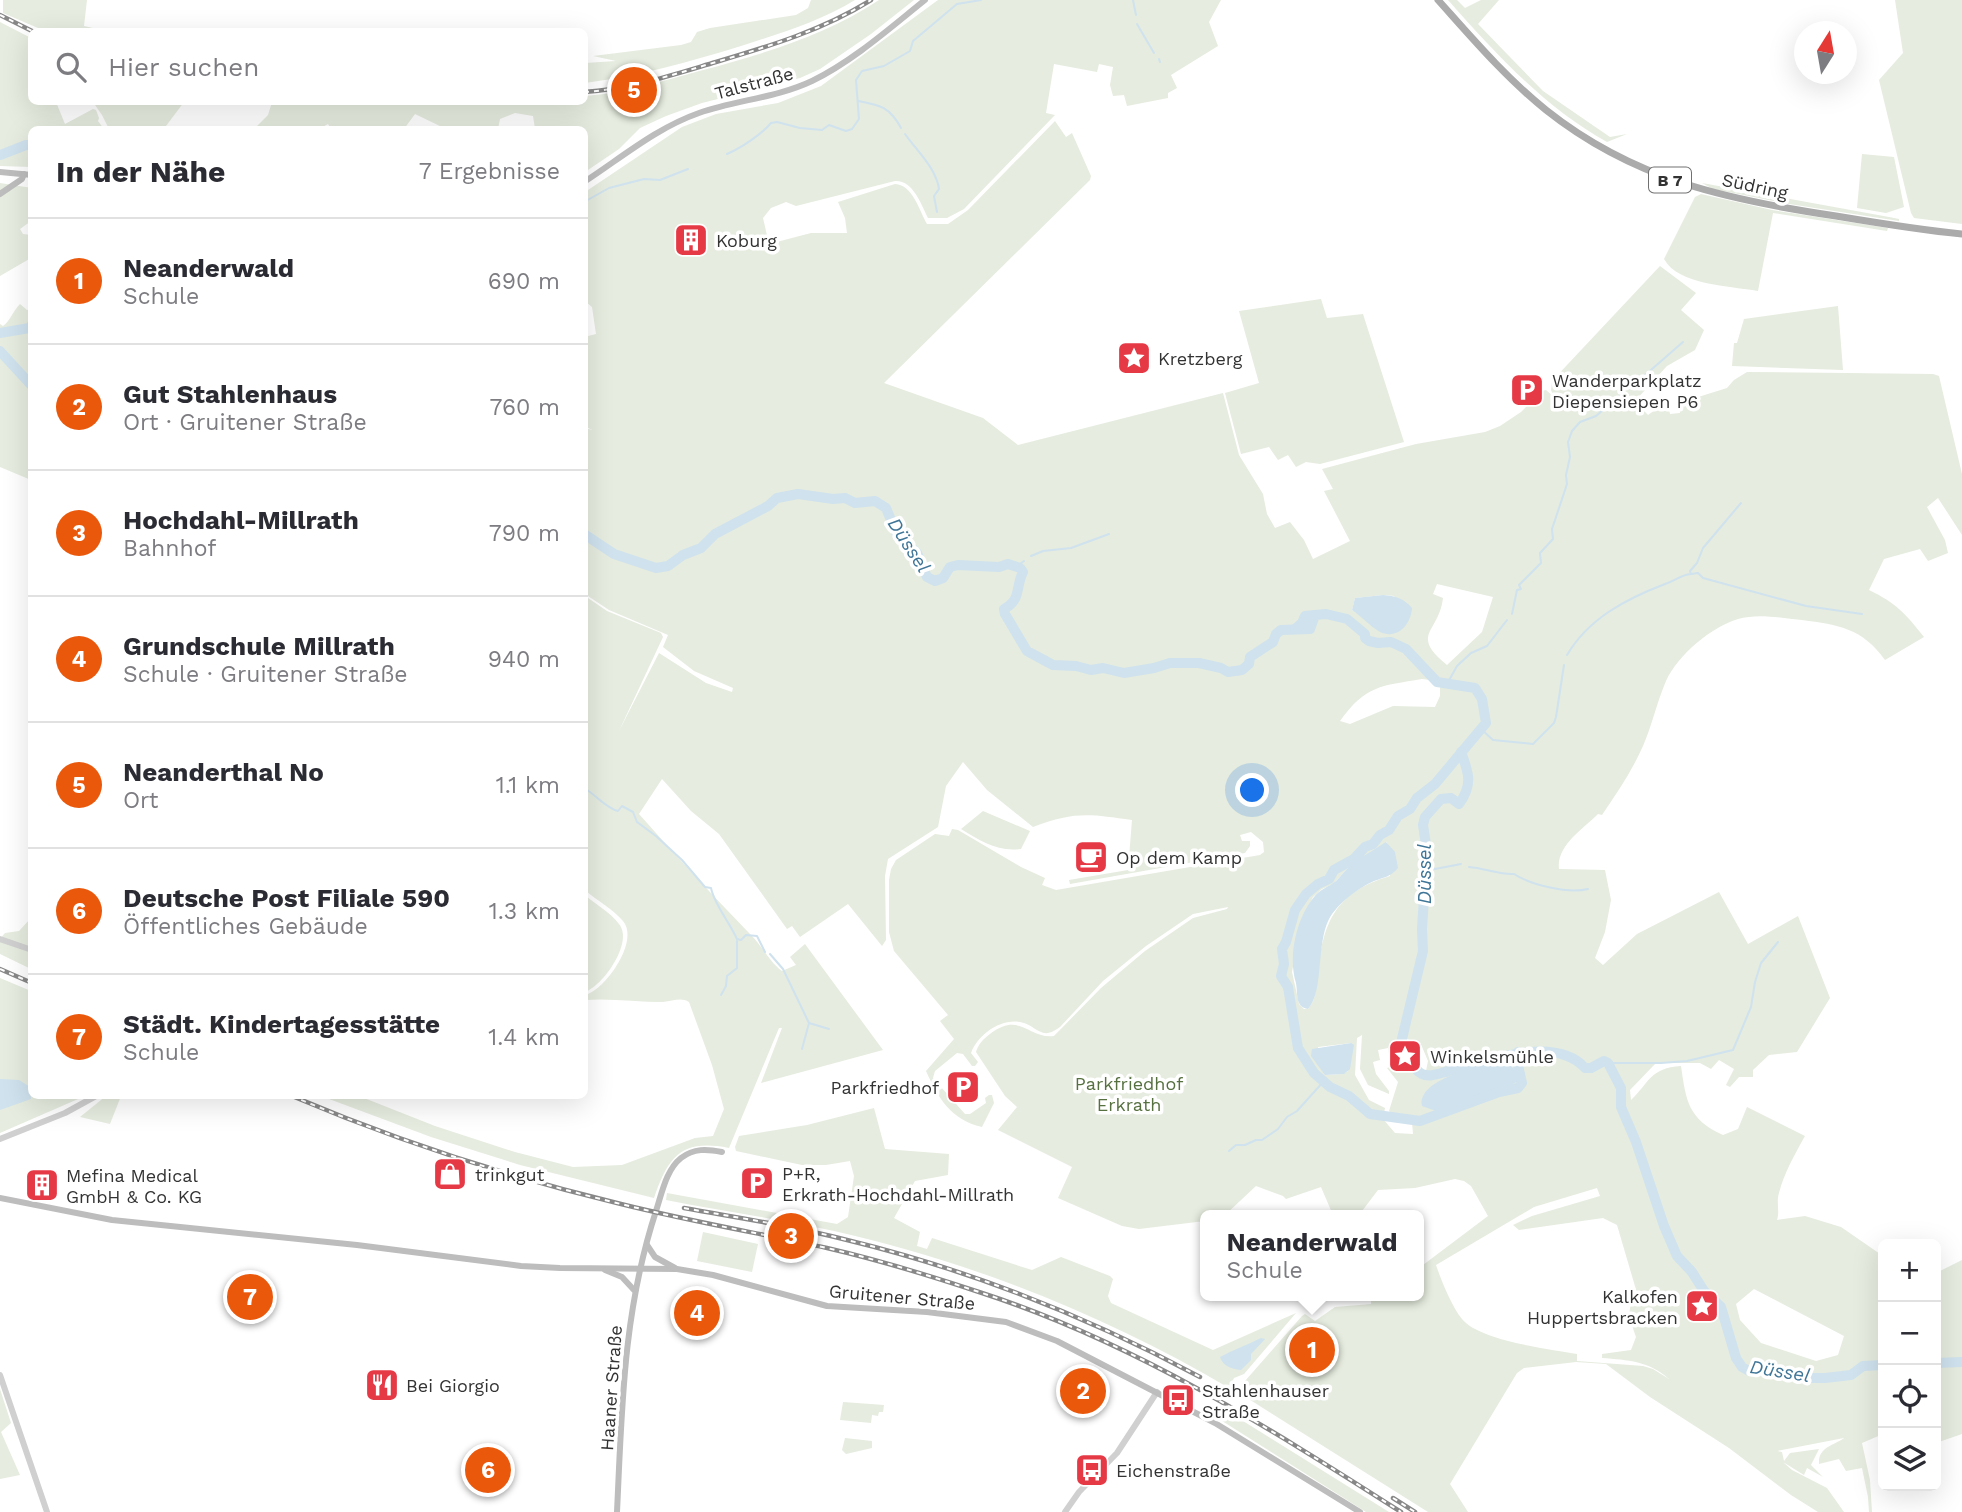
<!DOCTYPE html>
<html lang="de">
<head>
<meta charset="utf-8">
<style>
  body { margin:0; font-family:"Work Sans",sans-serif; background:#f2f2f3; color:#2b2b33 }
  .controls { position:absolute; right:21px; bottom:21px; display:grid; overflow:hidden; border-radius:10px; box-shadow:0 7px 28px #0002 }
  .controls button { width:63px; height:63px; display:grid; place-items:center; padding:0; border:0; border-bottom:2px solid #e1e1e2; background:#fff; color:#2b2b33; font:35px sans-serif }
  .compass { position:absolute; left:1794px; top:21px; width:63px; height:63px; border-radius:50%; background:#fff; box-shadow:0 7px 28px #0002; rotate:11deg }
  .you { position:absolute; left:1253px; top:791px; width:24px; height:24px; margin:-18px; border:5px solid #fff; border-radius:50%; background:#1a73e8; box-shadow:0 0 0 10px #1a73e833 }
  .badge { display:grid; place-items:center; width:46px; height:46px; border-radius:50%; background:#ea580c; color:#fff; font-size:23px; font-weight:700 }
  .pin { position:absolute; translate:-50% -50%; border:4px solid #fff; box-shadow:0 2px 7px #0006 }
  .popup { position:absolute; left:1200px; top:1210px; width:224px; height:91px; box-sizing:border-box; display:grid; place-content:center; border-radius:10px; background:#fff; filter:drop-shadow(0 2px 5px #0005); font-size:23px; white-space:nowrap; color:#7c7c81 }
  .popup b { font-size:26px; color:#2b2b33 }
  .popup::after { content:''; position:absolute; left:50%; top:100%; margin-left:-14px; border:14px solid transparent; border-top-color:#fff }
  .list { margin:0; padding:0; list-style:none }
  h2 { display:flex; justify-content:space-between; align-items:center; height:91px; margin:0; padding:0 28px; font-size:30px }
  h2 small { font-size:23px; font-weight:400; color:#7c7c81 }
  .list li { display:grid; grid-template-columns:46px 1fr auto; gap:21px; align-items:center; box-sizing:border-box; height:126px; padding:0 28px; border-top:2px solid #e1e1e2 }
  .list b { display:block; font-size:26px; white-space:nowrap }
  .list p { margin:0; font-size:23px; white-space:nowrap; color:#7c7c81 }
  .list em { font-size:23px; font-style:normal; color:#7c7c81 }
  .icon { flex:none; width:38px; height:38px; fill:none; stroke:currentColor; stroke-width:2; stroke-linecap:round; stroke-linejoin:round }
  .map { position:relative; flex:none; width:1962px; height:1512px; overflow:hidden }
  .search { position:absolute; background:#fff; box-shadow:0 7px 28px #0002; left:28px; top:28px; width:560px; height:77px; display:flex; align-items:center; gap:18px; box-sizing:border-box; padding:0 24px; border-radius:10px; color:#7c7c81; font-size:26px }
  .panel { position:absolute; background:#fff; box-shadow:0 7px 28px #0002; left:28px; top:126px; width:560px; height:973px; border-radius:10px }
  .map>svg:first-child { display:block }
</style>
</head>
<body>
<div class="map">
<svg width="1962" height="1512" viewBox="0 0 1962 1512">
  <rect width="100%" height="100%" fill="#fff"/>
  <g fill="#e6ecdf" fill-rule="evenodd">
    <path d="M3,0h84l-3,26 22,5h-61l-42,-18z"/>
    <path d="M811,0h44c-36,22 -74,33 -114,46 -52,16 -103,30 -156,37v-20l31,-2 -23,-5 88,-11 10,-3 6,-10 13,-4 86,-13 12,-7z"/>
    <path d="M879,0h35l-43,34 -51,35 -20,9 -98,25 -36,13 -26,12 -21,21 -34,23 -1,-42 -49,-1 -2,-13 -18,-3 -15,6 -2,10h-52l-31,-15 -11,15h-73l-3,-5 -9,5h-65l14,-14 4,-13h312l1,-6 39,-4 5,4 13,-3 -1,-6c80,-23 168,-40 238,-87z"/>
    <path d="M938,0h283l-12,22 9,24 -47,29 6,13 -9,5v5l-41,8 -3,-11 -11,1 -3,-11 3,-18 -14,-3 -2,8 -43,-8 -8,49 9,2 -91,94 -17,9h-19c-7,-14 -15,-38 -33,-37l-99,25 -10,-4 -15,6 -8,10 6,26 42,-11h36l-2,-15 -7,-16 57,-18c18,1 24,26 32,40h21l20,-14 87,-89 11,16 6,-4 19,43 -1,4 -206,203 99,35 35,27 205,-52 16,62 24,39 4,20 8,14 15,-6 14,18 9,19 37,-18 -26,-50 9,-2 -11,-20 94,-25 69,-12 15,-6 21,-14 21,-21 4,-1 8,7 -3,-7 1,-9 108,-115 36,27 -15,17 23,20 -9,20 -28,16 -32,35 13,14 14,-10h6l2,9 10,-1 -1,-10 48,-15 7,-8 13,-8 186,2 6,2 23,98v61l-24,-37 -11,9 18,33 3,13 -20,8 -8,-12 -36,10 -15,31c27,13 37,24 55,47l-39,23c-23,-32 -46,-35 -83,-40 -21,-2 -44,-7 -64,-1 -27,8 -60,36 -72,62 -9,21 -14,44 -23,65 -11,25 -26,47 -41,69l-4,-1c-15,15 -42,32 -39,55l46,1 6,30 -6,32 -10,26 8,7 34,-31 82,-42 29,52 50,-28 32,82 -33,54 -28,3 -16,15v7h-14l-9,10 -4,-2 8,-16 -15,-9 -8,9 -11,-6h-44l-26,27 1,10c19,-18 19,-32 50,-34 5,35 7,53 42,69l15,-6 9,-22 58,29c-10,18 -21,37 -26,57 -3,9 1,19 -2,27l28,-4 36,11 42,29v178l-21,9 8,37 2,32h-3l-1,-15 -6,-29 -16,3 -7,-12 -20,5c-1,-17 14,-18 25,-26l-67,13 5,1 2,9 6,-8 29,-4 -8,16 12,12 -16,-9 -3,7 -21,-13 9,8 35,18 17,24h-26l-27,-17 -62,-47 -79,-51 -44,-33 -30,-2 -52,6 -7,5 -67,111 18,28h-40l-192,-121 10,-6 -1,-4 57,-65 3,-2 10,7 20,-14 36,-3v-8h48v-28l69,-52 -17,-30 -7,-5 -9,-2 -40,9 -37,2 -19,25h-26l-12,-28 -35,12 -3,-3 -27,-10 -31,29h-20v6l-66,8 -17,-3 -64,-28 14,-31 -74,-37 19,-23 -12,-11 -29,-44c2,-7 7,-13 14,-18 31,-23 38,5 64,2l47,-48 44,-37 48,-33 34,-9 1,-2 -35,7 -47,32 -43,35 -43,46c-4,3 -10,7 -16,6 -6,-1 -13,-8 -20,-10 -21,-7 -46,11 -53,30l7,9 -3,4h-3l-9,-12 -6,-1 -22,18 -2,7 32,36h5l16,-11 -1,-5 4,-3h3l2,8 -12,24c-31,-7 -44,-29 -56,-56l28,-32 -14,-18 8,-6 -54,-64 -5,-19v-52l2,-11 5,-9 39,-26 14,2 3,-7 6,1 63,37 24,11 -3,7 14,5 204,-35 4,-3 -1,-10 -12,-10 -11,3 2,6h8v5l-5,7 -175,31 -1,-4 59,-10 4,-50c-42,-6 -58,-9 -99,7l-46,-37 -24,-28 -17,24 -8,41 -50,32 -3,17 1,64 -4,6 -34,-42 -48,33 -8,-11 -5,3 -68,-95 -28,-23 -29,-32 -23,35c36,41 73,81 111,120 12,12 19,27 32,37l14,-6 -6,-8 15,-13 78,106 -122,33 21,-55h-3l-50,120c-47,-9 -60,7 -75,50l-134,-33 -89,-28 -110,-41h38l76,30 80,26 58,15 49,-2 73,-27 18,-2 11,-27 -12,-44 -23,-63c-8,-5 -16,-1 -26,0 -27,0 -52,-4 -78,-2v-5c20,-5 55,-54 38,-74 -10,-12 -27,-21 -38,-31v-294l22,15 54,22 2,4 -44,94 40,-78 47,30 26,9 1,-4 -39,-17 -31,-24 5,-12 -59,-25 -24,-16v-166l7,2 -7,-4 -1,-89 12,-3 -4,-27 -7,-6v-109l97,-65 34,-13 62,-11 43,-17zM1437,584l56,13 -11,35 -35,33c-38,-31 -8,-32 -4,-67l-10,-4zM1383,595l12,1 -34,20 -9,-6 3,-12zM1422,679l18,2v15l-5,11 -42,-1 -43,18 -10,-3c26,-36 41,-35 82,-42zM1387,842l3,34c-57,17 -67,48 -73,102 -1,11 -1,22 -9,31h-4l-5,-5 -7,-32 9,-50 12,-25 9,-8 11,-5 15,-16zM1362,1035l-2,34 8,16 21,9v-3l-13,-17 -3,-12 7,-2 -2,-10 10,-2 3,19 -4,1 11,14 -9,29 3,3 -1,6 21,2 1,12 -18,-1 -12,-14 2,-11 -16,-8 -14,-25 2,-37zM1400,1038l20,4 8,19 -3,15 -7,-2 -7,-9 -9,3 -5,-20zM1351,1043l-3,28 -5,3 -18,1 -7,-28zM1511,1065l7,12 -1,5 -81,29zM1597,1188l3,8 -68,20 -19,9 6,5 84,-12 14,7 20,68c-12,17 -7,26 -1,44l-5,13 -29,4v4c26,2 47,3 67,21l-16,-10 -10,-3 -66,-5v-7c-28,-5 -97,-13 -115,-35 -10,-12 -21,-39 -26,-54l98,-58zM1754,1289l90,47 -6,19 -22,6 -55,-18 -21,-23 -4,-16zM1305,1326l28,7 -19,25 -21,-17z"/>
    <path d="M1448,0h9l8,8 16,-8h18l-21,24 65,67 67,46 17,-3 -20,8c-62,-34 -112,-89 -159,-142z"/>
    <path d="M1895,0h67v224l-48,-6 -3,-5 -32,-133 24,-27z"/>
    <path d="M0,22l31,16 1,64h24l9,22 28,-15 3,1 3,8 -1,3 6,8 -72,1 -1,37 -31,-1z"/>
    <path d="M93,102h91l-21,28 -54,-1 -7,-14z"/>
    <path d="M1862,154l32,3 10,50 -18,6 -29,-5z"/>
    <path d="M0,183l32,5 -1,33 -11,8 3,5 8,1v23l-31,18z"/>
    <path d="M1702,183l187,34 10,2v2l-110,-17 -76,-15z"/>
    <path d="M1701,194l71,16 116,18 -1,3 -114,-18 -15,78c-28,-5 -80,-6 -94,-32l31,-62z"/>
    <path d="M1321,299l6,19 36,-4 41,128 -84,22 -14,-2 -10,5 -8,-12 -10,5 -9,-13 -28,7 -16,-61 34,-10 -20,-72z"/>
    <path d="M20,304l7,6 4,-1v171l-31,-13v-143l3,2c7,-5 10,-15 17,-22z"/>
    <path d="M1838,306l5,64 -111,-4 2,-23h3l7,-24z"/>
    <path d="M983,811l47,20 -9,18c-24,3 -40,-8 -60,-20z"/>
    <path d="M585,895c10,9 26,18 34,29 15,18 -16,62 -34,68z"/>
    <path d="M31,918v51l-31,-15v-15l5,-6 14,-2z"/>
    <path d="M0,978l31,13 1,105h53l-85,37z"/>
    <path d="M106,1096h15l-11,28 -30,-7z"/>
    <path d="M874,1108l11,41 64,5 -1,21 -33,6 -21,37 26,14 -3,14 10,3 5,-11 100,32 29,-13 49,19 3,3 -5,17 3,7 102,47 83,-37 -52,61 -10,4 -5,10c-122,-72 -257,-126 -395,-157 -56,-12 -112,-20 -168,-31l1,-7 170,31 11,-7 6,-41 -4,-15 -24,4h-24l-66,-14 -1,-4 4,-11 68,-11z"/>
    <path d="M703,1232l55,12 -6,28 -55,-11z"/>
    <path d="M1962,1260v174l-26,9v-170z"/>
    <path d="M0,1389l11,34 -10,9 19,43 -20,4z"/>
    <path d="M843,1402l41,3 -1,7h-4l-1,4 -6,-1 -1,8 -31,-3z"/>
    <path d="M1224,1411l19,10 146,91h-23l-147,-93z"/>
    <path d="M845,1438l27,3v7l-26,6 -4,-4z"/>
  </g>
  <g fill="#cfe2ee">
    <path d="M1383,595c13,1 20,3 29,13 -1,16 -14,32 -32,24 -10,-6 -19,-16 -28,-22l3,-12z"/>
    <path d="M1386,842l9,10 3,16c-8,9 -13,9 -24,13 -16,7 -36,22 -45,38 -13,25 -5,73 -21,90 -13,-2 -10,-15 -12,-26 -8,-27 0,-64 18,-86 6,-8 15,-10 22,-16 4,-4 7,-8 11,-12 10,-10 27,-19 39,-27z"/>
    <path d="M1351,1043l3,2 -4,24 -6,5 -19,1 -14,-19 1,-7z"/>
    <path d="M1505,1061l6,4 8,12 -2,5 -4,2 -77,27 -14,-5c-5,-29 63,-40 83,-45z"/>
    <path d="M0,1079l19,1 11,7 1,12 -31,11z"/>
    <path d="M1261,1338l4,1 -14,15v6l-10,10c-10,-1 -18,-4 -21,-13 13,-7 27,-12 41,-19z"/>
  </g>
  <g fill="none" stroke-linecap="round" stroke-linejoin="round">
    <g stroke="#cfe2ee" stroke-width="2">
      <path d="M1133,0l3,15"/>
      <path d="M1137,24l17,29"/>
      <path d="M1159,59l1,3"/>
      <path d="M858,101c22,4 32,6 43,27"/>
      <path d="M905,134c12,17 31,34 34,55l-5,7 3,16"/>
      <path d="M727,154c14,-6 35,-20 44,-31l6,-1 23,6 22,2 7,-5 17,6 6,-2 7,-10 -3,-39 6,-9 22,-5 26,-15 3,-10 44,-37 24,-4"/>
      <path d="M584,202l25,-14 35,-9 16,1 28,-11"/>
      <path d="M1031,556l12,-5 28,-3 38,-14"/>
      <path d="M1017,566l7,-5"/>
      <path d="M1691,574l7,-1 5,5 103,28 56,8"/>
      <path d="M1512,614l5,-24 4,-1 -2,-4 22,-22 -1,-10 13,-14 -1,-10 15,-45 -1,-9 4,-18 -2,-15 4,-11 8,-9 16,-6 26,-22 5,-9 17,-9 39,-34"/>
      <path d="M1567,655c22,-37 59,-56 98,-71 10,-3 15,-9 26,-10l-1,-3 7,-8 6,-15 38,-45"/>
      <path d="M1447,684l10,-18 14,-13 16,-7 20,-26"/>
      <path d="M1482,730l11,10 40,4 21,-21 2,-6 8,-52"/>
      <path d="M584,788c12,7 22,20 34,23l4,-5 11,6 4,10 19,14 26,24 23,27 6,1c3,16 19,35 26,51l4,1 5,-5 11,1 8,16"/>
      <path d="M1427,867l8,2 26,-5"/>
      <path d="M1469,867c15,1 31,8 45,7 17,11 54,20 74,15"/>
      <path d="M770,954l13,15 26,54 20,6"/>
      <path d="M721,995l5,-9 1,-10 10,-8v-27"/>
      <path d="M802,1049l7,-26"/>
      <path d="M1608,1063h53l26,-2 46,-11 18,-43 4,-25 6,-19 17,-21"/>
      <path d="M1229,1151l7,-6h9l11,-5h6l16,-11 9,-12 10,-6 27,-30"/>
    </g>
    <g stroke="#cfe2ee" stroke-width="10">
      <path d="M0,155l26,-10h6"/>
      <path d="M0,333l29,-5 3,-3"/>
      <path d="M0,351l32,35"/>
      <path d="M584,534l30,20 42,14 12,-2 15,-11 18,-7 14,-14 53,-28 9,-8 21,-4 35,5 12,-1 10,5 20,-2 11,7 10,24 21,21 10,24 8,4 8,-3 7,-11 8,-2 41,2 9,-3 12,4 3,4c-8,16 -1,27 -19,37l1,5 22,37 26,14 23,1 15,4 12,-2 21,5 30,-5 16,-5h29l22,5 7,4 14,-2 7,-6 1,-7 23,-15 3,-8 5,-4 29,-1 5,-14 11,-1 21,5 18,15v4l4,3 9,2 13,-1 15,7 31,33 38,6 7,11 4,24 -51,61 -18,14 -7,11 -12,7 -9,14 -9,5 -7,9 -8,3 -11,12 -20,11 -5,9 -11,5 -12,10 -11,16 -9,32 -4,7 2,15 -3,12 7,11 10,61 16,25 16,14 19,9 21,18 50,7 79,-29 19,-4 4,-5 -5,-22 1,-9"/>
      <path d="M1295,629l7,-6 3,-7 10,-1"/>
      <path d="M1461,752c8,21 12,33 -2,52l-8,-6 -10,1 -16,18 -2,8 4,26 -5,78 1,22 -22,92c10,8 9,25 21,31 8,4 18,-1 27,-3 36,-9 105,-37 136,-3h6l13,-7 4,2 13,25v19l15,35 28,84 13,30 15,16 12,19 17,16 15,51 6,9 7,4h36l27,7h13l26,-3 12,-9 20,-1"/>
      <path d="M1936,1363l26,-1"/>
    </g>
    <g stroke="#d0d0d0" stroke-width="6">
      <path d="M0,939l32,11"/>
      <path d="M0,1139l65,-26 31,-17"/>
      <path d="M0,1375l47,137"/>
      <path d="M1065,1512l14,-20 38,-39 40,-61"/>
    </g>
    <g stroke="#bdbdbd" stroke-width="6">
      <path d="M0,172l32,3"/>
      <path d="M584,182c37,-24 72,-54 115,-69 37,-13 77,-15 113,-32 41,-20 78,-53 113,-81"/>
      <path d="M0,194l22,-15 2,-5"/>
      <path d="M0,1198l112,22 245,25 164,21 39,2 117,1 36,6 114,31 100,6 79,10 51,19 158,82 145,89"/>
      <path d="M647,1245l8,12 20,11"/>
      <path d="M605,1270l17,7 12,13"/>
      <path d="M617,1512c5,-105 6,-200 39,-301 6,-18 10,-41 25,-53 13,-10 26,-9 41,-6"/>
    </g>
    <path stroke="#ababab" stroke-width="7" d="M1438,0c34,38 68,78 108,110 88,70 182,90 290,106 42,7 84,14 126,18"/>
    <g stroke="#888" stroke-width="4.5">
      <g id="rail">
        <path d="M0,15l34,17"/>
        <path d="M584,92c46,-3 88,-17 132,-30 54,-16 107,-32 155,-62"/>
        <path d="M0,969l32,14"/>
        <path d="M292,1096c106,45 217,81 329,108 68,17 137,29 206,44 52,12 104,28 155,45 151,49 286,134 419,219"/>
        <path d="M684,1208c55,10 110,18 163,32 124,30 241,77 353,137"/>
        <path d="M1393,1498l22,14"/>
      </g>
    </g>
    <use href="#rail" stroke="#fff" stroke-width="2" stroke-dasharray="5" stroke-linecap="butt"/>
  </g>
  <defs>
    <g id="building-square" transform="scale(1.75)"><rect x="-9" y="-9" width="18" height="18" rx="4" fill="#e63946" stroke="#fff"/><path d="M-4-6H4V6H1V3H-1V6H-4ZM-2.5-4.3h1.7v1.8h-1.7ZM.8-4.3h1.7v1.8H.8ZM-2.5-1h1.7V.8h-1.7ZM.8-1h1.7V.8H.8Z" fill="#fff"/></g>
    <g id="sight-square" transform="scale(1.75)"><rect x="-9" y="-9" width="18" height="18" rx="4" fill="#e63946" stroke="#fff"/><path d="M0-6L1.8-2.2L6-1.7L2.9 1.2L3.7 5.4L0 3.3L-3.7 5.4L-2.9 1.2L-6-1.7L-1.8-2.2Z" fill="#fff"/></g>
    <g id="parking-square" transform="scale(1.75)"><rect x="-9" y="-9" width="18" height="18" rx="4" fill="#e63946" stroke="#fff"/><path d="M-3.5-5.5H1a3.5 3.5 0 0 1 0 7H-1V5.5H-3.5ZM-1-3.4V-.6H.8a1.4 1.4 0 0 0 0-2.8Z" fill="#fff"/></g>
    <g id="cafe-square" transform="scale(1.75)"><rect x="-9" y="-9" width="18" height="18" rx="4" fill="#e63946" stroke="#fff"/><path d="M-5.5-4.5H6V0H3Q3 3.5 0 3.5H-2.5Q-5.5 3.5-5.5 0ZM3-3.2v2h1.7v-2ZM-6 4.5H4V6H-6Z" fill="#fff"/></g>
    <g id="shop-square" transform="scale(1.75)"><rect x="-9" y="-9" width="18" height="18" rx="4" fill="#e63946" stroke="#fff"/><path d="M-5-2.5h2.3a2.7 3.5 0 0 1 5.4 0H5L5.5 6h-11ZM-1.5-2.5h3a1.5 2.3 0 0 0-3 0Z" fill="#fff"/></g>
    <g id="restaurant-square" transform="scale(1.75)"><rect x="-9" y="-9" width="18" height="18" rx="4" fill="#e63946" stroke="#fff"/><path d="M-5-6h1v4h1v-4h1v4h1v-4h1v5L-1.5 .5V6h-2V.5L-5-1ZM5-6V6H3V1.5H1.5Q1.5-4 5-6Z" fill="#fff"/></g>
    <g id="bus-square" transform="scale(1.75)"><rect x="-9" y="-9" width="18" height="18" rx="4" fill="#e63946" stroke="#fff"/><path d="M-5-6H5V4H4V6H2V4H-2V6H-4V4H-5ZM-3.5-4V0h7V-4ZM-3.5 1.2v1.5H-2V1.2ZM2 1.2v1.5H3.5V1.2Z" fill="#fff"/></g>
  </defs>
  <g fill-rule="evenodd">
    <use href="#building-square" x="691" y="240"/>
    <use href="#sight-square" x="1134" y="358"/>
    <use href="#parking-square" x="1527" y="390"/>
    <use href="#cafe-square" x="1091" y="857"/>
    <use href="#sight-square" x="1405" y="1056"/>
    <use href="#parking-square" x="963" y="1087"/>
    <use href="#shop-square" x="450" y="1174"/>
    <use href="#parking-square" x="757" y="1183"/>
    <use href="#building-square" x="42" y="1185"/>
    <use href="#sight-square" x="1702" y="1306"/>
    <use href="#restaurant-square" x="382" y="1385"/>
    <use href="#bus-square" x="1178" y="1400"/>
    <use href="#bus-square" x="1092" y="1470"/>
  </g>
  <g text-anchor="middle" dominant-baseline="central" stroke-width="7" stroke-linejoin="round" paint-order="stroke">
    <rect fill="#fff" stroke="#707070" stroke-width="2" x="1649" y="167.5" width="42" height="25" rx="5"/>
    <g font-size="16" font-weight="bold" fill="#333">
      <text x="1670" y="180">B 7</text>
    </g>
    <g font-size="18" fill="#333" stroke="#fff">
      <text transform="translate(754 83) rotate(-15)">Talstraße</text>
      <text transform="translate(1755 186) rotate(12)">Südring</text>
      <text transform="translate(902 1297) rotate(5)">Gruitener Straße</text>
      <text transform="translate(611 1388) rotate(-86)">Haaner Straße</text>
    </g>
    <g font-size="18" fill="#333" stroke="#fff" text-anchor="start">
      <text x="716" y="240">Koburg</text>
      <text x="1158" y="358">Kretzberg</text>
      <text x="1552" y="380">Wanderparkplatz<tspan x="1552" dy="21">Diepensiepen P6</tspan></text>
      <text x="1116" y="857">Op dem Kamp</text>
      <text x="1430" y="1056">Winkelsmühle</text>
      <text x="939" y="1087" text-anchor="end">Parkfriedhof</text>
      <text x="782" y="1173">P+R,<tspan x="782" dy="21">Erkrath-Hochdahl-Millrath</tspan></text>
      <text x="475" y="1174">trinkgut</text>
      <text x="66" y="1175">Mefina Medical<tspan x="66" dy="21">GmbH &amp; Co. KG</tspan></text>
      <text x="1678" y="1296" text-anchor="end">Kalkofen<tspan x="1678" dy="21">Huppertsbracken</tspan></text>
      <text x="406" y="1385">Bei Giorgio</text>
      <text x="1202" y="1390">Stahlenhauser<tspan x="1202" dy="21">Straße</tspan></text>
      <text x="1116" y="1470">Eichenstraße</text>
    </g>
    <g font-size="18" fill="#56703f" stroke="#fff">
      <text x="1129" y="1083">Parkfriedhof<tspan x="1129" dy="21">Erkrath</tspan></text>
    </g>
    <g font-size="19" font-style="italic" fill="#3f7597" stroke="#fff">
      <text transform="translate(909 545) rotate(57)">Düssel</text>
      <text transform="translate(1424 874) rotate(-90)">Düssel</text>
      <text transform="translate(1780 1371) rotate(9)">Düssel</text>
    </g>
  </g>
</svg>
<div class="controls">
<button>+</button>
<button>−</button>
<button><svg class="icon" aria-label="locate" viewBox="0 0 24 24"><circle cx="12" cy="12" r="6"/><path d="M12 2v4M12 18v4M2 12h4M18 12h4"/></svg></button>
<button><svg class="icon" aria-label="layers" viewBox="0 0 24 24"><path d="M12 4l9 5-9 5-9-5zM3 14l9 5 9-5"/></svg></button>
</div>
<svg class="compass" viewBox="-18 -18 36 36"><path d="M0-13l5 13h-10z" fill="#e53935"/><path d="M0 13l5-13h-10z" fill="#7c7c81"/></svg>
<div class="you"></div>
<div class="pin badge" style="left:1312px;top:1350px">1</div>
<div class="popup"><b>Neanderwald</b>Schule</div>
<div class="pin badge" style="left:1083px;top:1391px">2</div>
<div class="pin badge" style="left:791px;top:1236px">3</div>
<div class="pin badge" style="left:697px;top:1313px">4</div>
<div class="pin badge" style="left:634px;top:90px">5</div>
<div class="pin badge" style="left:488px;top:1470px">6</div>
<div class="pin badge" style="left:250px;top:1297px">7</div>
<div class="search"><svg class="icon" aria-label="search" viewBox="0 0 24 24"><circle cx="10" cy="10" r="6"/><path d="M15 15l6 6"/></svg>Hier suchen</div>
<section class="panel">
<h2>In der Nähe<small>7 Ergebnisse</small></h2>
<ul class="list">
<li><span class="badge">1</span><div><b>Neanderwald</b><p>Schule</p></div><em>690 m</em></li>
<li><span class="badge">2</span><div><b>Gut Stahlenhaus</b><p>Ort · Gruitener Straße</p></div><em>760 m</em></li>
<li><span class="badge">3</span><div><b>Hochdahl-Millrath</b><p>Bahnhof</p></div><em>790 m</em></li>
<li><span class="badge">4</span><div><b>Grundschule Millrath</b><p>Schule · Gruitener Straße</p></div><em>940 m</em></li>
<li><span class="badge">5</span><div><b>Neanderthal No</b><p>Ort</p></div><em>1.1 km</em></li>
<li><span class="badge">6</span><div><b>Deutsche Post Filiale 590</b><p>Öffentliches Gebäude</p></div><em>1.3 km</em></li>
<li><span class="badge">7</span><div><b>Städt. Kindertagesstätte</b><p>Schule</p></div><em>1.4 km</em></li>
</ul>
</section>
</div>
</body>
</html>
